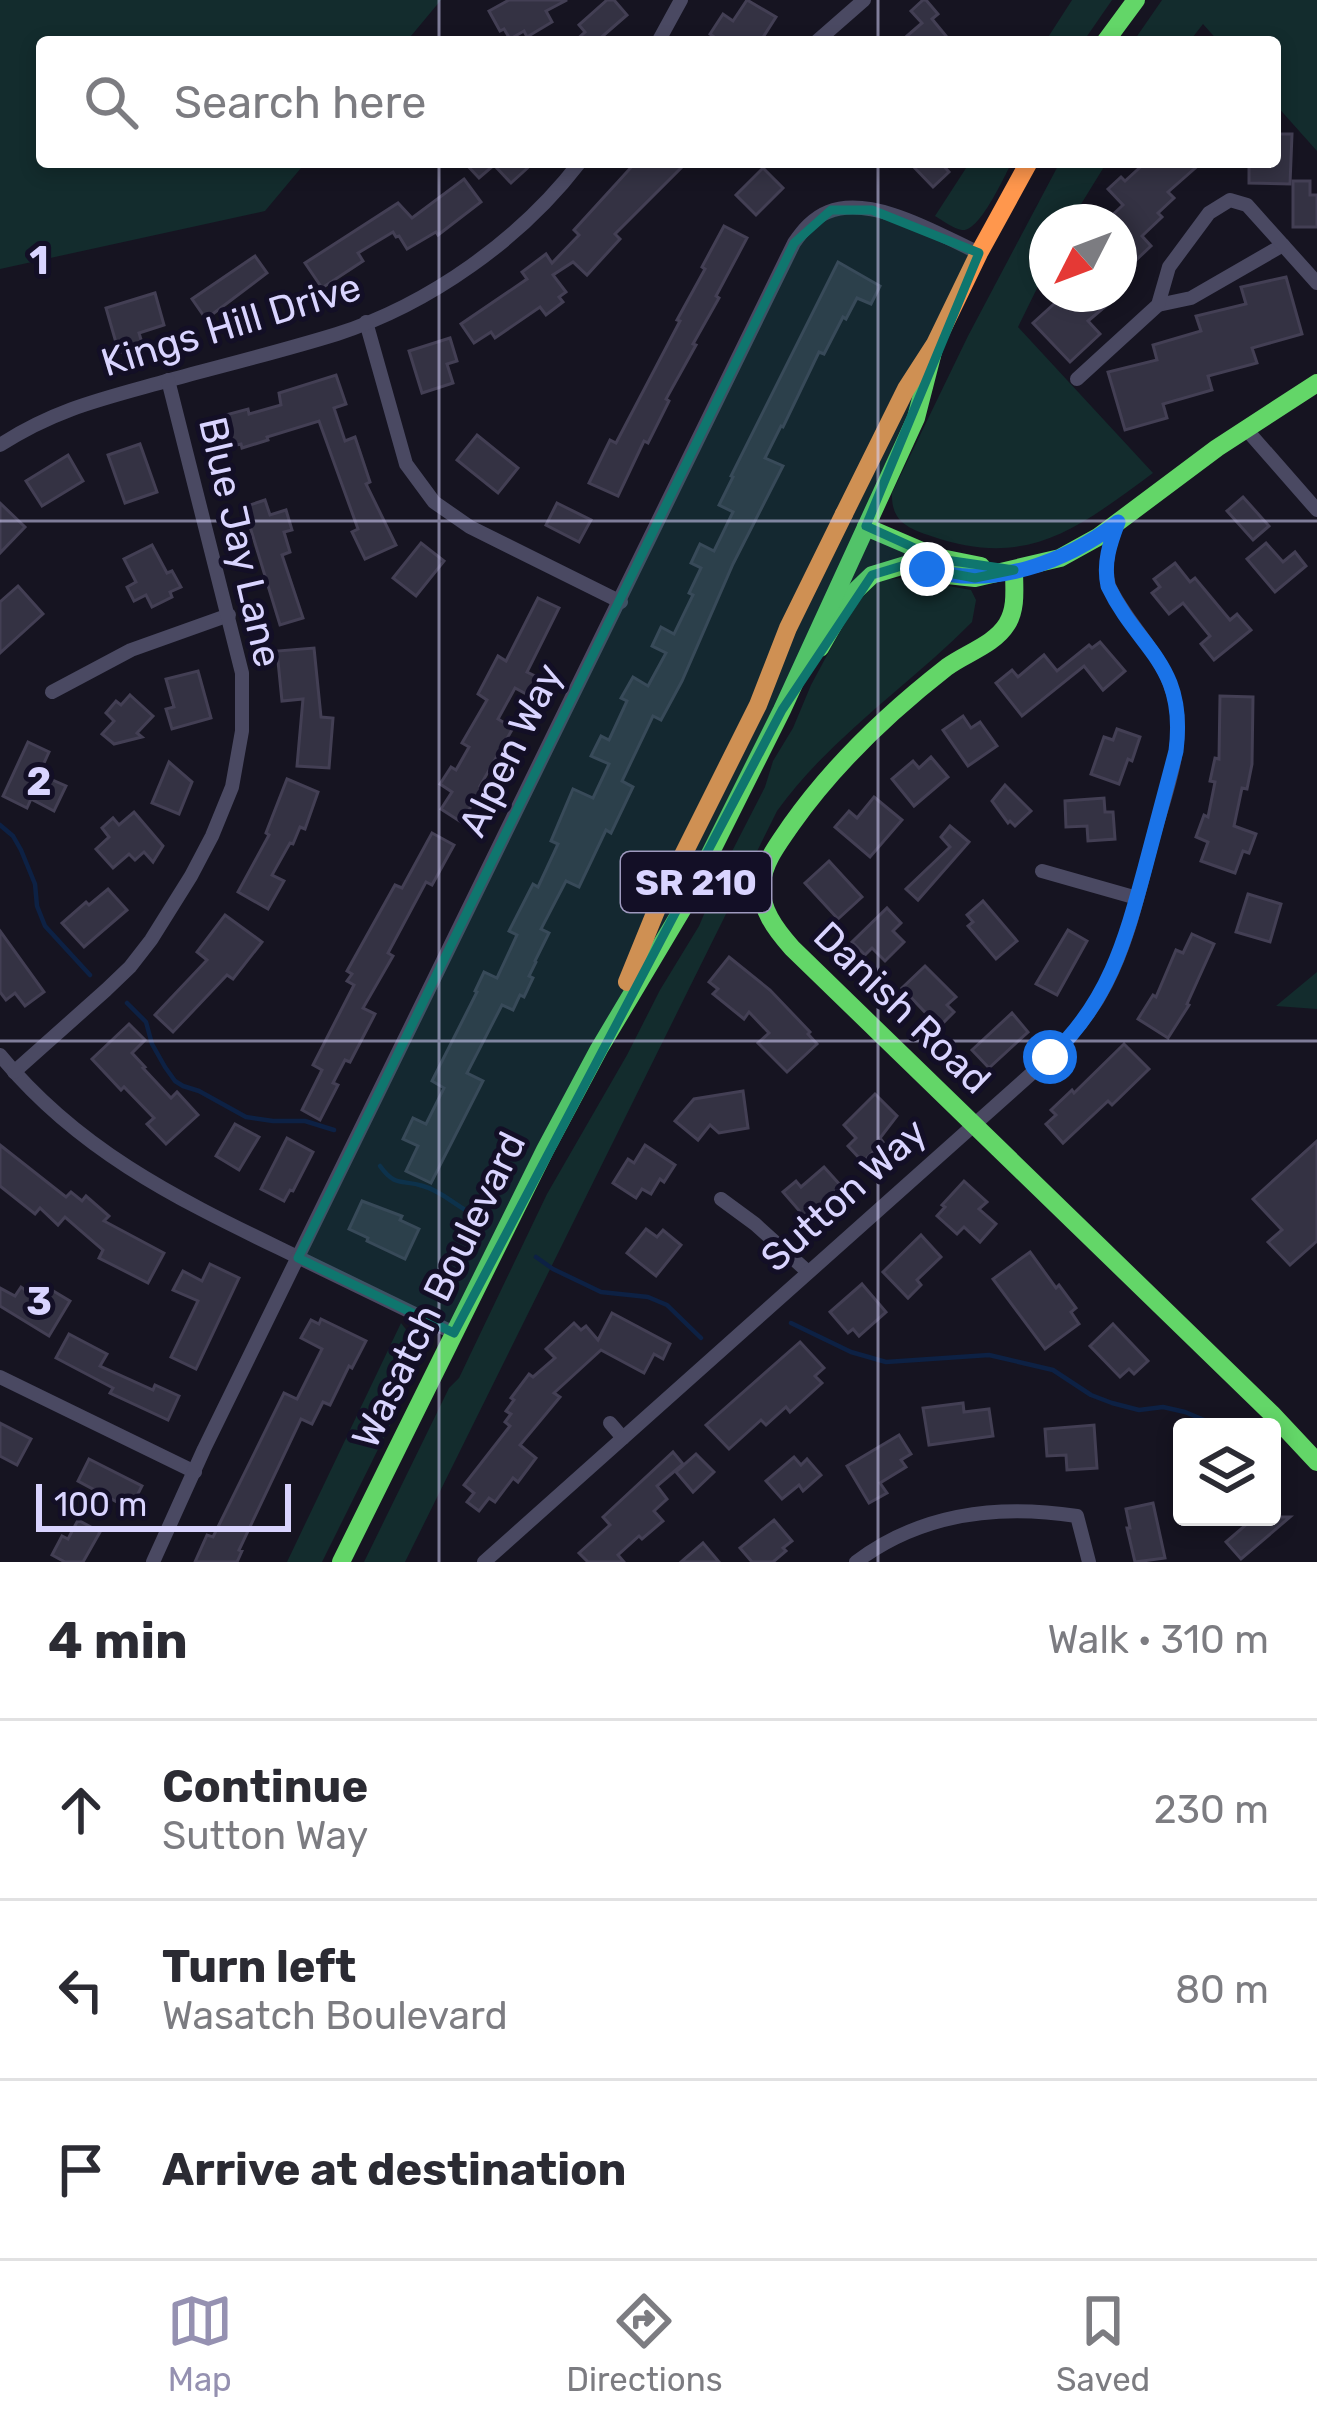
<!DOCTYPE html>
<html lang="en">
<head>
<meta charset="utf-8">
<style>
  body { margin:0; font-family:Rubik,sans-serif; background:#f2f2f3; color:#2b2b33 }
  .controls { position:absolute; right:36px; bottom:36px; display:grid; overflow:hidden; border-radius:12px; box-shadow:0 6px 18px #0003 }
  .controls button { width:108px; height:108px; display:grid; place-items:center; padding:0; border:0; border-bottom:3px solid #e1e1e2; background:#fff; color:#2b2b33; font:60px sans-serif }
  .compass { position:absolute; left:1029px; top:204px; width:108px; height:108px; border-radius:50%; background:#fff; box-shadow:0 6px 18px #0003; rotate:228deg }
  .scale { position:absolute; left:36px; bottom:30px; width:255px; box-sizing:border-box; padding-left:12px; border:6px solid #d9d4ff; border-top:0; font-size:33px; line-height:42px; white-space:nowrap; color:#d9d4ff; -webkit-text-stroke:9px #130f26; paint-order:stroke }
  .stop { position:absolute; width:36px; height:36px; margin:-27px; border:9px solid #1a73e8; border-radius:50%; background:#fff }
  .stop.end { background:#1a73e8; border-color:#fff; box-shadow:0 3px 12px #0008 }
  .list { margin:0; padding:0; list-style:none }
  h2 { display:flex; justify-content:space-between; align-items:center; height:156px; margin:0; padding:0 48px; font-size:51px }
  h2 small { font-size:39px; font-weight:400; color:#7c7c81 }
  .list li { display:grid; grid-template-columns:78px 1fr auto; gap:36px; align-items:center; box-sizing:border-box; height:180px; padding:0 48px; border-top:3px solid #e1e1e2 }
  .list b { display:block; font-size:45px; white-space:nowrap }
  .list p { margin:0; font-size:39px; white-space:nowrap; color:#7c7c81 }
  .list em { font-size:39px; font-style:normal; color:#7c7c81 }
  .icon { flex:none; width:66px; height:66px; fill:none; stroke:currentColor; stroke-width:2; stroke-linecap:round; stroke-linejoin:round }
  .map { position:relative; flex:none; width:1317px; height:1562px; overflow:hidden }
  .search { position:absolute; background:#fff; box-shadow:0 6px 18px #0003; left:36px; right:36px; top:36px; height:132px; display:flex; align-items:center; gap:30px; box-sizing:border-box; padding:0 42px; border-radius:12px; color:#7c7c81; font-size:45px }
  .sheet { height:696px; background:#fff }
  nav { display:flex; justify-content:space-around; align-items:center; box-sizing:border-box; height:168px; border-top:3px solid #e1e1e2; background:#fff; font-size:33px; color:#7c7c81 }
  nav a { display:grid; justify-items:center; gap:6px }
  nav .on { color:#9591b1 }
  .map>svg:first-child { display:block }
</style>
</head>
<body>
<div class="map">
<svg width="1317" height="1562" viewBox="0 0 1317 1562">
  <rect width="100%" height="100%" fill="#161421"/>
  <g fill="#132c2d">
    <path d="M0,0h441l-35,42h-364v120h264l-41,49 -265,58z"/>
    <path d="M1072,0h40l-29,42h-38z"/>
    <path d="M1162,0h155v151l-42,-47v-62h-56l-16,-18 -14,18h-56z"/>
    <path d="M970,162h42c-8,15 -33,71 -50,68 -8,-1 -20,-10 -27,-14z"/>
    <path d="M1060,162h47l-37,60h-23v46l-29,59 135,146c-75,55 -125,97 -222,63 -24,-8 -40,-15 -39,-43l76,-157z"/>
    <path d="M904,578l67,12 5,10 -4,22c-63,64 -142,115 -195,189l-372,751h-41l85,-174 10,-10 88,-184 80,-139 33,-65 39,-64 26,-61 40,-78 8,-26 20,-33 18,-43 43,-80 21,-22 10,-4z"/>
    <path d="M1317,972v37l-41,-3z"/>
    <path d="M401,1323l14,18 -1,36 -92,185h-35z"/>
  </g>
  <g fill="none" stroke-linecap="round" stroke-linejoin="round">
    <g stroke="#0d2144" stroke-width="4.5">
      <path d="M0,825l13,11 8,14 14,34 2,22 8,20 45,49"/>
      <path d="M127,1003l19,19 6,22 13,23 10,14 8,5 16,5 47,26 27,4h32l29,9"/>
      <path d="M380,1166c16,22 22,13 43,20 16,4 30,17 44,25"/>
      <path d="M536,1257l17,12 48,23 47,5 19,8 34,33"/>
      <path d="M791,1323l60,29 35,10 103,-7 64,15 38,25 21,8 27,7 24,-3 22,5 36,15"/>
    </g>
  </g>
  <g fill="#343243" stroke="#433f54" stroke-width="3">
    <path d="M509,0h58l-21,11 6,11 -25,15 -3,-6 -14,8 -6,-10 -4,2 -11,-20z"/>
    <path d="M607,0h7l13,15 -31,27h-22l11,-10 -6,-7z"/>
    <path d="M747,0l29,17 -16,25h-39l-11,-8 13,-20 10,7z"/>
    <path d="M923,0h3l12,14 -6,5 19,23h-51l22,-19 -11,-12z"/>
    <path d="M1277,134h15l-2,50 -41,-1v-21h26z"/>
    <path d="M464,162h70l-23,21 -17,-18 -15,13z"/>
    <path d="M636,162h51l-72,72 5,5 -33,36 -14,-13 -20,13 13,17 -7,5 4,5 -17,13 -6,-8 -45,31 -4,-6 -17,11 -13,-19 66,-45 -5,-7 24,-18 6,9 27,-28 -5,-5z"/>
    <path d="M909,162h31l9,10 -16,15z"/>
    <path d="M1146,162h56l-34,30 6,6 -16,15 4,4 -20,19 9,10 -32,30v-54h-14l18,-17 -15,-16 13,-12 4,4z"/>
    <path d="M763,168l20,20 -27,27 -20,-20z"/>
    <path d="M464,179l17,23 -43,33 -2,-3 -29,17 -8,-13 -3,1 -3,-5 -35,21 5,8 -41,27 -17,-25 93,-60 14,15z"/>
    <path d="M1293,181h17v14h7v32h-24z"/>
    <path d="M724,226l23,12 -31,58 3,2 -26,46 3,1 -30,54 3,2 -21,42 -4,-2 -26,55 -29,-13 21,-43 6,3 64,-122 -3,-1 28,-51 -3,-2z"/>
    <path d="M255,256l12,17 -61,46 -14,-20z"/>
    <path d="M838,262l42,24 -9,18 -14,-6 -11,21 -3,-2 -19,37 -5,-2 -36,75 -2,-1 -16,32 18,8 -50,98 -51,117 -21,39 -8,-4 -31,65 11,6 -22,46 -5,-3 -27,57 -13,-6 -25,48 8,4 -14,28 1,1 -7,14 4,2 -9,19 -4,-2 -7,15 -11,-5 -35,68 16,8 -52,102 -25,-12 12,-25 -15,-7 10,-21 13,6 18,-36 -12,-7 45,-89 -2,-1 9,-19 13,6 20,-43 -8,-4 24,-47 5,3 20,-43 -7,-3 22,-52 20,9 16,-34 -18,-8 10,-20 8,4 18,-39 -6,-3 12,-21 15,9 18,-33 -14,-7 9,-19 13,7 19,-39 -4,-2 12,-25 -10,-5 9,-19 14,7 19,-39 -14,-7 14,-28 -2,-1z"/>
    <path d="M1286,277l16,57 -50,14 5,15 -49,13 4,14 -49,14 4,14 -42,12 -17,-58 49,-12 -4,-15 48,-14 -5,-15 50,-12 -5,-17z"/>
    <path d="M155,293l9,32 -25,8 4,13 -24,7 -13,-45z"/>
    <path d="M1065,294h55l-32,27 12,13 -30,28 -37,-39z"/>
    <path d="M450,338l7,23 -10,3 6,19 -31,10 -13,-42z"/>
    <path d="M336,375l10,29 -12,4 11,33 10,-4 15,45 -4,2 30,61 -31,14 -13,-27 6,-3 -39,-108 -52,16 1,3 -26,8 -1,-4 -18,4 -7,-26 3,-1 -1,-4 30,-8 1,5 32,-9 -2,-12z"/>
    <path d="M477,435l41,33 -20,25 -41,-33z"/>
    <path d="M140,444l17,48 -32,11 -17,-48z"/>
    <path d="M68,455l15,26 -41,25 -16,-25z"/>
    <path d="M1243,497l26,29 -16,14 -26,-29z"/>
    <path d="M265,500l5,15 16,-5 6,20 -8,2 6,20 -8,3 21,63 -23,7 -36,-118z"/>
    <path d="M0,503l25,24 -25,26z"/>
    <path d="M557,503l34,17 -12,22 -33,-17z"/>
    <path d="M421,543l23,18 -28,35 -23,-18z"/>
    <path d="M1266,543l17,19 12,-10 11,14 -31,26 -28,-33z"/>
    <path d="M152,545l15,28 5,-2 9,16 -11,5 2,5 -20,10 -6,-12 -12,6 -7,-14 9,-5 -12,-23z"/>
    <path d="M1175,563l15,19 5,-4 35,42 7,-6 14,16 -37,30 -13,-16 9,-8 -27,-33 -14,11 -17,-21 8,-6 -6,-8z"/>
    <path d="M18,586l25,28 -43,39v-51z"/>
    <path d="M538,598l21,10 -32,64 10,5 -9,18 -13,-7 -17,31 15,9 -33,58 3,2 -22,34 -20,-13 11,-17 -12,-8 11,-17 5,3 13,-23 -7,-4 25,-43 -9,-6 20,-38 8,5z"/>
    <path d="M1100,642l25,29 -22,19 -19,-24 -62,50 -26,-33 16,-13 6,7 26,-22 13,16 32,-26 3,3z"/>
    <path d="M314,648l7,69 12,1 -4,50 -32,-2 6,-67 -21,2 -5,-50z"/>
    <path d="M198,671l13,47 -39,11 -6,-20 8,-2 -8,-28z"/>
    <path d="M130,695l23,21 -16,17 5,4 -28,7 -12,-10 12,-13 -8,-8 10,-12 5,4z"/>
    <path d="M1220,696l33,1 -1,67 -5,25 -5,-1 -8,38 22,8 -7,19 -6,-2 -8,22 -34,-12 7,-19 -12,-5 8,-22 4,2 7,-35 -5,-1 5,-23 4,1z"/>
    <path d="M963,716l8,12 9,-6 17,24 -29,20 -25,-36z"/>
    <path d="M1117,729l23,8 -8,24 -4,-2 -9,25 -28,-10 13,-37 9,3z"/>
    <path d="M28,742l21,10 -10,22 27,12 -12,25 -23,-12 -4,9 -24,-12z"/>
    <path d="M931,757l17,20 -34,29 -22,-27 21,-18 6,7z"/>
    <path d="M169,762l23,20 -13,32 -27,-11z"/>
    <path d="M287,779l31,13 -13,37 -5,-2 -7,17 -3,-1 -18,32 12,6 -16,28 -30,-17 31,-57 -3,-2z"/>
    <path d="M1005,785l26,26 -16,15 -5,-5 -2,2 -16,-22z"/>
    <path d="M874,797l28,23 -32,37 -35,-30 14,-16 8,7z"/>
    <path d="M1104,798l1,14h8l2,27 -27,2 -1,-15 -21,1 -1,-26z"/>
    <path d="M134,812l29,34 -10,16 -9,-10 -9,8 -6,-6 -16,14 -17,-19 13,-12 -7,-9 11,-10 6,7z"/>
    <path d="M950,826l19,16 -51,58 -12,-11 44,-42 -9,-10z"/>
    <path d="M432,833l22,12 -22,40 -6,-3 -38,71 5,3 -30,52 12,6 -25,48 -5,-2 -12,23 5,2 -18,35 -18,-10 20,-40 -9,-5 41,-80 -7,-4 5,-7 -5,-3 48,-86 7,3z"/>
    <path d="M829,861l33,36 -24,22 -33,-36z"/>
    <path d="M108,889l19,21 -43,37 -22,-24 24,-21 3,3z"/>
    <path d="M1248,894l33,10 -11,38 -34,-10z"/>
    <path d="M983,901l34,40 -21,18 -28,-33 5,-4 -6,-7z"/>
    <path d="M887,908l14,15 -8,8 11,11 -19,19 -13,-13 -7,7 -13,-13z"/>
    <path d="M225,915l37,27 -29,37 -6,-4 -54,57 -18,-17 52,-55 -10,-8z"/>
    <path d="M1068,930l19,11 -30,54 -21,-11z"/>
    <path d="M0,931l44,61 -19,14 -10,-13 -9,7 -6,-8z"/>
    <path d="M1192,934l22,10 -27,60 2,1 -21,33 -30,-19 15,-24 3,2 20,-47 7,3z"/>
    <path d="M729,957l41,33 40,42 -2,2 9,10 -30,28 -29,-29 11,-10 -20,-21 -5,7 -31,-25 5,-5 -9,-7z"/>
    <path d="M925,966l31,31 -9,8 7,7 -15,15 -37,-39z"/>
    <path d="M1012,1013l16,19 -39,36 -17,-18z"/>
    <path d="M129,1024l16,16 -13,13 13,14 -2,1 28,30 6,-6 21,23 -32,29 -19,-20 7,-6 -30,-31 -3,3 -29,-31z"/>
    <path d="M1124,1044l25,25 -37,36 -4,-4 -45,42 -17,-19 10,-9 -5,-5 21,-20 2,3z"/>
    <path d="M743,1091l5,37 -29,5 -9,-8 -12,15 -23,-19 19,-22z"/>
    <path d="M875,1094l22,22 -17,22 3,4 -20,20 -15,-16 8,-8 -12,-13z"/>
    <path d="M235,1124l24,13 -20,33 -23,-14z"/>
    <path d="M287,1138l26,14 -20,39 -3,-1 -6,11 -23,-12z"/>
    <path d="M1317,1141v100l-27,24 -22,-23 14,-12 -29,-31z"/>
    <path d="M0,1145l66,52 5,-5 11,9 4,-5 23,20 -5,5 60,32 -16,30 -49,-25 4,-8 -38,-33 -7,8 -18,-17 -5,6 -35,-28z"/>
    <path d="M645,1145l30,20 -11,17 -4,-3 -9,15 -9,-5 -6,9 -23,-15 15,-24 6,4z"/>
    <path d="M824,1167l17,19 -13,12 4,4 -23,20 -26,-30 13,-11 5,6z"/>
    <path d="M964,1181l23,21 -8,7 17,15 -16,18 -16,-15 -7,7 -20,-18 8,-9 -3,-2z"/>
    <path d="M362,1201l40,15 -2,4 19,9 -14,30 -38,-18 1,-3 -19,-9z"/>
    <path d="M646,1229l11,8 6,-7 18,15 -25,31 -29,-23z"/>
    <path d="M921,1235l20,22 -24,23 4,5 -13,13 -25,-26z"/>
    <path d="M1030,1252l26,36 3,-3 17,23 -5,4 8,12 -34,25 -52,-70z"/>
    <path d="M210,1264l29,14 -43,91 -25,-12 27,-56 -25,-11 10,-19 19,10z"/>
    <path d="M862,1284l24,28 -27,24 -6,-7 -5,4 -18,-21z"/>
    <path d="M45,1286l25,15 -21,35 -49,-30v-18l15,8 6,-9 16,11z"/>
    <path d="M612,1313l58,31 -7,15 -9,-5 -10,19 -43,-23 -47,43 6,4 -40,48 16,13 -18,24 -5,-4 -18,24 -6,-4 -10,13 -12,-9 7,-9 -10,-8 46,-59 -5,-4 6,-8 -5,-3 8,-11 -3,-2 18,-24 4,3 22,-19 -9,-9 28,-26 7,7 5,-4 12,14z"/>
    <path d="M321,1319l45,22 -14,27 -3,-2 -19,39 -7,-3 -11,22 -11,-5 -62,131 3,1 -5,11h-42l12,-27 6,2 71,-144 13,6 25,-50 -21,-11 10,-18 8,4z"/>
    <path d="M1113,1324l35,37 -14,13 -5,-5 -9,8 -30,-31z"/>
    <path d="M69,1334l38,20 -7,12 53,24 2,-5 24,11 -11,24 -58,-27 3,-5 -57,-30z"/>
    <path d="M800,1342l24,26 -9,8 7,7 -32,29 -4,-5 -20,18 -5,-5 -32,29 -23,-24z"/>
    <path d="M963,1403l1,9 25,-3 4,27 -64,9 -6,-37z"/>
    <path d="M0,1423l31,16 -14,26 -17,-9z"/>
    <path d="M1094,1425l3,43 -30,2 -1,-15 -19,1 -2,-27z"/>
    <path d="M899,1435l12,19 -10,6 5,7 -26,16 7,10 -18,10 -22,-37z"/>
    <path d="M673,1452l10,12 -26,22 10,13 -13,12 9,10 -21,18 -3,-3 -21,19 6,7h-36l-9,-9 31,-28 -7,-8z"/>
    <path d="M696,1454l18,18 -21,20 -17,-20z"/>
    <path d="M794,1457l7,8 6,-6 14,16 -18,16 -4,-6 -17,14 -16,-18z"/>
    <path d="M89,1459l53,27 -12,23 -52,-28z"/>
    <path d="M1153,1503l12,55 -30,4 -8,-34h3l-4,-19z"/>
    <path d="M1255,1517h35l-49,42 -15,-17z"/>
    <path d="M78,1520l22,12 -17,30h-18l-13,-7 10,-19 6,3z"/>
    <path d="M774,1520l18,21 -9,7 3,3 -13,11h-21l-12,-14z"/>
    <path d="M703,1543l16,19h-38z"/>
  </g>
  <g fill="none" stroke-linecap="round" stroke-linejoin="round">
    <g stroke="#4a4962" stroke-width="14">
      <path d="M658,42l23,-42"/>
      <path d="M816,42l48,-42"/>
      <path d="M1158,305l33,-7 92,-53"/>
      <path d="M366,322l40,142 28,38 36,25 151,75"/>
      <path d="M1077,379l81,-74 11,-38 40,-54 21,-13 17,5 70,78"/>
      <path d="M1245,428l72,82"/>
      <path d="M0,445c57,-37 106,-47 170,-65 55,-15 112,-29 167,-46 93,-30 184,-95 243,-172"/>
      <path d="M52,692l79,-42 98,-35"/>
      <path d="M1042,871l95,27"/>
      <path d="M0,1055c76,93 173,142 279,193 59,29 117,57 175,85"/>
      <path d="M14,1072l92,-82 24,-23 21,-27 40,-64 21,-40 20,-49 10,-56v-58l-74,-293"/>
      <path d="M721,1199l34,25 53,48"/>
      <path d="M0,1377l195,95"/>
      <path d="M610,1423l13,15"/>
      <path d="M153,1562l51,-113 590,-1206c9,-13 19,-25 34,-31 44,-18 112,23 151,41"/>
      <path d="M484,1562l566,-505c23,-22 42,-45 56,-73 23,-44 33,-94 46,-142 11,-43 32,-91 24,-136 -8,-49 -47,-77 -67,-120 -6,-23 1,-43 9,-64"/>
      <path d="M856,1562c65,-49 143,-58 221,-46l12,46"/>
    </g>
    <g stroke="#63d668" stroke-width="18">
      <path d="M1105,42l31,-42"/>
      <path d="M934,348l-18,70 -50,109 70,30 45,9"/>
      <path d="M1014,570c0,18 3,38 -7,54 -13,21 -41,29 -60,43 -59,46 -113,97 -156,158 -12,18 -27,36 -29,58 -3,25 14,47 30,65l480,466 45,48"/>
      <path d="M820,648l29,-51 23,-22 33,-10 42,10 28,3 85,-20 38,-21 119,-89 100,-65"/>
      <path d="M341,1562l204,-412 54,-101 83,-139 100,-200 84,-183"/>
    </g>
    <g stroke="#ff974d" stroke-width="18">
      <path d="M844,514l62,-125 29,-45 44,-91 50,-91"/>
      <path d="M627,982l33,-81 98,-196 30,-77 56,-114"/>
    </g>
  </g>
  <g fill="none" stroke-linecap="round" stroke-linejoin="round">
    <path stroke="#1a73e8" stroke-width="15" d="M927,569c65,21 139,-7 191,-47 -8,21 -15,41 -10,64 31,65 79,77 68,165 -10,39 -21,78 -31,117 -20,74 -37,135 -95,189"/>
  </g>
  <path fill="#0f766e" fill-opacity="0.2" stroke="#0f766e" stroke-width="9" stroke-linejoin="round" d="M831,210h41l107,43 -113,273 73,33 75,11 -39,8 -70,-13 -33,10 -90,135 -328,623 -156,-75 496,-1015z"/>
  <path fill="none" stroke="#d9d4ff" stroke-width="3" stroke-opacity="0.55" d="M439,0v42M878,0v42M439,162v1400M878,162v1400M0,521h1317M0,1041h1317"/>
  <g text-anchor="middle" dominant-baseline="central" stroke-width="10" stroke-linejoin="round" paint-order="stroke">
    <rect fill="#130f26" stroke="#9e99be" stroke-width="3" x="621" y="852" width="150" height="60" rx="9"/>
    <g font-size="36" font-weight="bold" fill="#d9d4ff">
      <text x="696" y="882">SR 210</text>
    </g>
    <g font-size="39" fill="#d9d4ff" stroke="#130f26">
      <text transform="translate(231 325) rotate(-17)">Kings Hill Drive</text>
      <text transform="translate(240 542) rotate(77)">Blue Jay Lane</text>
      <text transform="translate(511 750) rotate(-64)">Alpen Way</text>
      <text transform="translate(902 1008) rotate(44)">Danish Road</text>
      <text transform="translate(844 1195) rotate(-42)">Sutton Way</text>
      <text transform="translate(439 1290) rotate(-64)">Wasatch Boulevard</text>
    </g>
  </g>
  <g font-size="39" text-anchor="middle" font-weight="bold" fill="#d9d4ff" stroke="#130f26" stroke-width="10" stroke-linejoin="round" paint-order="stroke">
    <text x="39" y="274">1</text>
    <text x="39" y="795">2</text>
    <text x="39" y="1315">3</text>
  </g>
</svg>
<div class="controls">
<button><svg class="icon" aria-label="layers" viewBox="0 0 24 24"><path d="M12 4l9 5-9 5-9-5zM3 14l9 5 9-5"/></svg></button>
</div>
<svg class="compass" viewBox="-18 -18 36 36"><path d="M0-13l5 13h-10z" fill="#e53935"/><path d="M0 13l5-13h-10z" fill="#7c7c81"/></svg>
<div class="scale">100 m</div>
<div class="stop" style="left:1050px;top:1057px"></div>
<div class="stop end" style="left:927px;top:569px"></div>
<div class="search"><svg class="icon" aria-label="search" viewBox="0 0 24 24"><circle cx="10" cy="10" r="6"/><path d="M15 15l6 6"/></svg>Search here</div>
</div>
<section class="sheet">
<h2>4 min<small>Walk · 310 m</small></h2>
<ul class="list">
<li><svg class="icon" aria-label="ahead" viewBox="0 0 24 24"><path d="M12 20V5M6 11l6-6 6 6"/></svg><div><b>Continue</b><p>Sutton Way</p></div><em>230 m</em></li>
<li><svg class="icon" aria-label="left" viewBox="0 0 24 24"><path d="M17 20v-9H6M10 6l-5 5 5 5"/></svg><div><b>Turn left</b><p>Wasatch Boulevard</p></div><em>80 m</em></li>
<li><svg class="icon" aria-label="arrive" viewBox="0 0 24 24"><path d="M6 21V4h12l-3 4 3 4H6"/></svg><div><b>Arrive at destination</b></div></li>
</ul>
</section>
<nav>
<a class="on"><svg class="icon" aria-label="map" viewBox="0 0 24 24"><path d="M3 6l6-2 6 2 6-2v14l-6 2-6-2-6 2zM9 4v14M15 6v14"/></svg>Map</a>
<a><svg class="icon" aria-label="directions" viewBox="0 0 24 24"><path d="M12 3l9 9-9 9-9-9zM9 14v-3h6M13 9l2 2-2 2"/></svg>Directions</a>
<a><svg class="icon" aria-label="saved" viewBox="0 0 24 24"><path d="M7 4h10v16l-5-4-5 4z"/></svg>Saved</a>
</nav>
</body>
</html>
